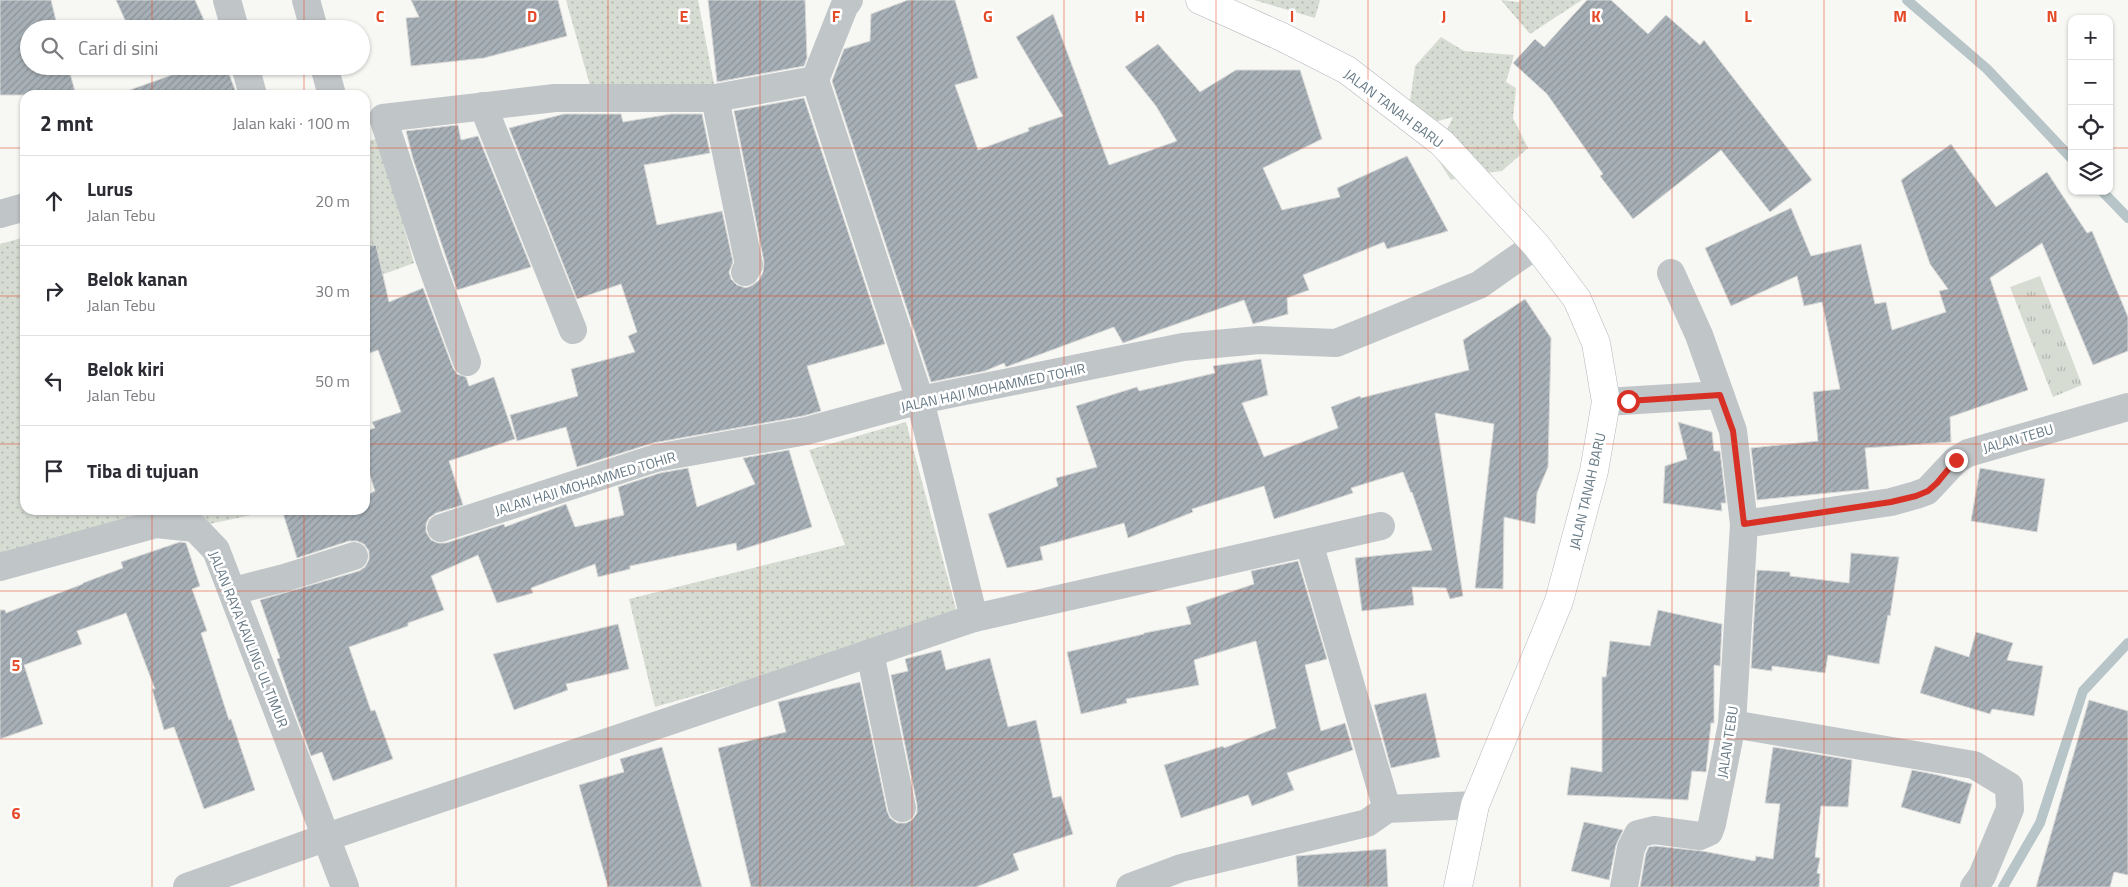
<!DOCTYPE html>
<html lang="id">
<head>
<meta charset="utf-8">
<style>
  body { margin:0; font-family:"Titillium Web",sans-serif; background:#f2f2f3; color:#2b2b33 }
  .controls { position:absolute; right:15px; top:15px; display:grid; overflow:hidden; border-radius:10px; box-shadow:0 1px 4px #0004 }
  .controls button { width:45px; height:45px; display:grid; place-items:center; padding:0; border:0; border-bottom:1px solid #e1e1e2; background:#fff; color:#2b2b33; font:25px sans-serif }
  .stop { position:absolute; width:15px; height:15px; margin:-11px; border:4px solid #d93025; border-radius:50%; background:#fff }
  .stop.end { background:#d93025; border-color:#fff; box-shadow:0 1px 5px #0008 }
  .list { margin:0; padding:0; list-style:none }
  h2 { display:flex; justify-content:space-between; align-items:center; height:65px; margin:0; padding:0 20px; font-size:21px }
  h2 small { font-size:16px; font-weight:400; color:#7c7c81 }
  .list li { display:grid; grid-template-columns:32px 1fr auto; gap:15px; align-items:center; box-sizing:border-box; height:90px; padding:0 20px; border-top:1px solid #e1e1e2 }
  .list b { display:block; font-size:19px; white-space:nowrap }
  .list p { margin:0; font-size:16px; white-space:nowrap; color:#7c7c81 }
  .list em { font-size:16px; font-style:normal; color:#7c7c81 }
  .icon { flex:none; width:28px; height:28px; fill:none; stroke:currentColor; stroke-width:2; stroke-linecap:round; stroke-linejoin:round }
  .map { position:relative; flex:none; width:2128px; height:887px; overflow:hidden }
  .search { position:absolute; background:#fff; box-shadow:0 1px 4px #0004; left:20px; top:20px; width:350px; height:55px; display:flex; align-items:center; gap:12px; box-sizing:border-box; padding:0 18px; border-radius:28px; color:#7c7c81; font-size:19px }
  .panel { position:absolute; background:#fff; box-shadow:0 1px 4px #0004; left:20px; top:90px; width:350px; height:425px; border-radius:15px }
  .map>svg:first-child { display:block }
</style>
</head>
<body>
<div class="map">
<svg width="2128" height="887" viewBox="0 0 2128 887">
  <defs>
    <pattern id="grass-dots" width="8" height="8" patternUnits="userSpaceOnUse" patternTransform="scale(1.25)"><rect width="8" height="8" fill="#d7dcd3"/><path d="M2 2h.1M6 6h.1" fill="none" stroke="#b2b7b1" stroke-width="1.8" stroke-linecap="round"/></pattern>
    <pattern id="park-tufts" width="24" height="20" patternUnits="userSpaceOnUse" patternTransform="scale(1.25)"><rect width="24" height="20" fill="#d7dcd3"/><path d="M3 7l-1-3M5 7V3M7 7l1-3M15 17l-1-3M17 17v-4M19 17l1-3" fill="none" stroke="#b2b7b1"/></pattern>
    <pattern id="building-hatch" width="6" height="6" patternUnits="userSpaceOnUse" patternTransform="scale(1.25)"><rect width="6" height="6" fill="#a7b0b6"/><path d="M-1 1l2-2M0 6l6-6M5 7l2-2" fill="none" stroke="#8c949a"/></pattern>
  </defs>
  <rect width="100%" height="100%" fill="#f7f7f4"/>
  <g fill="url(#grass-dots)">
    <path d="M566,0h132l16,84 -123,5z"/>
    <path d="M1254,0h66l-5,18z"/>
    <path d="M1501,0l18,2 2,-2h61l-52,34z"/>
    <path d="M1441,37l23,14 50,4 -8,27 10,6 -3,30 15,30 -26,23 -34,4 -17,5 -16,-25 18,-38 -33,9 -12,-11 7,-49z"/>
    <path d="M379,138l35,125 -49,18v-139z"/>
    <path d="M25,237v273h250l-275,59v-325z"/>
    <path d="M906,422l53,198 -304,87 -26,-108 216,-54 -36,-95z"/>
  </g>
  <path fill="url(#park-tufts)" d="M2040,276l42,109 -29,12 -43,-110z"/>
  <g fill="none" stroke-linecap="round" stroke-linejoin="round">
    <g stroke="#b7c5c8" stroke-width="10">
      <path d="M1907,0l80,69 85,90"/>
      <path d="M2102,191l26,27"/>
      <path d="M2003,887l37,-64 43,-132 45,-48"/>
    </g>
  </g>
  <g fill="url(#building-hatch)" stroke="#d9d9d7">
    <path d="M0,0h51l7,29h-29v37h39l8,29h-76z"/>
    <path d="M116,0h79l13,29h-79z"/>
    <path d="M411,0h147l9,36 -83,22 -73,8 -5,-48 13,-1z"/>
    <path d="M708,0h97l2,58 -3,8 -87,16z"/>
    <path d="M908,0h47l23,78 -23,7 23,65 51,-19 -1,-3 35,-12 -47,-79 37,-23 56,151 68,-24 -21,-35 -31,-39 33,-23 42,48 36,-22h64l22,69 -59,29 19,42 58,-13 -3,-9 70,-32 41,75 -61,18 -3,-7 -81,33 6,15 -22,8 1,16 -35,10 -9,-24 -121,43 -9,-16 -108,40 -2,-4 -19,8 -54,11 -99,-301 12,-32 26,-8 1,-27z"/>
    <path d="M1587,0h24l37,34 18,-19 34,30 4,-5 108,140 -42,32 -49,-62 -88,69 -33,-43 3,-2 -56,-80 -34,-31 22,-24 9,8z"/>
    <path d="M197,66h29l11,29h-110v-4z"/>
    <path d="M804,98l81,246 -78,22 14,45 -18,5 -150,27 -76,24 -11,-40 -49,14 -7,-26 68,-19 -7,-27 64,-17 -7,-16 9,-4 -16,-48 -44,15 -68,-171 55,-14h57l2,8 48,-8h31l8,39 -66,12 13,60 65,-14 11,51 -4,10 2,7 6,6 9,3 7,-3 6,-5 4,-8 1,-10 -30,-151z"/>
    <path d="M458,125l3,15 17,-4 53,131 -74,23 -44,-131 -7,-28z"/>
    <path d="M1951,144l45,63 51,-35 40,61 5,-2 36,86v34l-35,14 -51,-122 -52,35 38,112 -78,27 1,25 -86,6 4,41 -112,11 -6,-52 67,-7 -5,-49 27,-3 -18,-87 -18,4 -7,-30 -66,30 -26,-58 86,-40 20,48 50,-12 14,60 11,-2 6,28 54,-18 -7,-21 9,-2 -18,-25 -29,-84z"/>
    <path d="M376,245l13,57 34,-14 30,80 4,6 9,3 3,9 25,-9 21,62 -66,22 14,44 -27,8 -7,5 -3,6v8l5,8 7,3h8l58,-19 1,3 61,-23 9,23 49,-12 -6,-28 42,-14 28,-5 9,39 58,-23 -12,-26 46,-8 23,77 -75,24 -1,-8 -106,23v3l-32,8 -3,-13 -64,24 2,5 -36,10 -19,-48 -47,21 13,34 -36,13v3l-59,21 22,64 4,-1 18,49 -60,22 -11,-29 -11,4 -20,-55 -14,-42 3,-1 -20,-58 99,-29 6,-4 4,-7v-9l-5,-7 -7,-3h-8l-52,17 -15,-48h83v-14l10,-5 -10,-31v-29l10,-3 -3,-6 29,-10 -23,-62 -13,5v-109z"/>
    <path d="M1525,299l26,39 -3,129 -11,26 -2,31 -31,-7 -1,72 -28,-1 19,-164 -59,-11 28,183 -13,3 -4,-11 -34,-1 2,18 -52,6 -7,-53 77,-8 -20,-58 -1,1 -8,-21 -52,16 2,5 -79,26 -10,-33 -72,23 1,3 -65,26 -4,-15 -84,24 3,13 -36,8 -19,-54 70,-28 -2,-8 41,-11 -21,-61 61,-19 2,4 76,-18 -2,-7 48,-7 7,36 -26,8 22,54 74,-29 -7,-21 29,-11 1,2 108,-28 -6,-30z"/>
    <path d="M1678,422l34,10 2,19h6l6,52h-5l1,8 -59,-8 2,-37 22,-7z"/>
    <path d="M1980,468l65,11 -8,53 -66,-11z"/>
    <path d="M180,542l6,1 14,43 -8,3 15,42 -6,2 28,87 2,-1 24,71 -51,19 -30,-82 -10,3 -12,-41h3l-29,-76 -49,18 5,13 -58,21 19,59 -43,15v-129h5l1,3 77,-29v-1l40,-15 -2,-6z"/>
    <path d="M1851,553l48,4 -9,59 -2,-1 -9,49 -51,-9 -3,18 -53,-7v5l-21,-3 6,-98 33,2v4l59,7z"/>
    <path d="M1298,561l29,98 -22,6 16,66 24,-8 8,27 -66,23 7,17 -42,16 -4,-11 -67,23 -17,-53 59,-19 1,2 52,-20 -20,-87 -62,19 5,25 -73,14 1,4 -46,11 -14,-62 77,-18v-1l47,-9 -5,-17 68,-23 -3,-13z"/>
    <path d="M1658,610l64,14 -2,42 -6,-1v58h-3l-5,49 -14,-1 -4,29 -121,-5 4,-28 31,5v-95h4l4,-36 40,5z"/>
    <path d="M618,624l11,45 -63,15 2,6 -54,20 -21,-56z"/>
    <path d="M1976,632l37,11 -6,17 36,6 -9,50 -42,-7 -2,5 -70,-21 15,-47 34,11z"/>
    <path d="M941,650l5,20 44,-12 18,69 28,-7 17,78 8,-2 12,38 -60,20 6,16 -43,17h-225l-33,-139 68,-16 -8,-30 82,-20 27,129 3,7 7,5h9l6,-3 5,-7v-8l-26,-130 17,-4 -3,-12z"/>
    <path d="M1426,693l14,64 -49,11 -17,-63z"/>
    <path d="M2089,700l39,11v164l-14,-3 -4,15h-74z"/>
    <path d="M662,747l40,140h-94l-29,-102 45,-13 -4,-13z"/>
    <path d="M1773,747l79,13 -4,47 -27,-1 -6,51 5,1 -3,15 3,1 -1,13h-179l6,-34 3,-6 6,-1 47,5 53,10 1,-5 17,3 7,-55 -15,-1z"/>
    <path d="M1912,770l26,5 34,9 -12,40 -59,-17z"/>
    <path d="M1584,822l39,8 -7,15 -7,35 -38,-9z"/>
    <path d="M1386,849l2,38h-90l-2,-31z"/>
  </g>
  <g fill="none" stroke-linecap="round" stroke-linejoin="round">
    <g stroke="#b3b9bd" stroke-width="29">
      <path id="secondary" d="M1200,0l82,37 65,33 95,73 94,102 41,54 19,44 10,59 -12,69 -35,130 -84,204 -17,82"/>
    </g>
    <g stroke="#c0c5c8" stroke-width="28">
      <path d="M227,0l8,29"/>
      <path d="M306,0l8,29"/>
      <path d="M849,0l-5,7 -29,73 105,320 54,218"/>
      <path d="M245,66l8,29"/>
      <path d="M324,66l8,29"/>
      <path d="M715,98l34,167 -4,7"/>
      <path d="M483,106l90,224"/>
      <path d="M0,214l25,-7"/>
      <path d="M467,362l-38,-104 -46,-140 172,-20h160l100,-18"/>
      <path d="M1606,402l114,-7"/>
      <path d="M1744,524l147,-22 25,-7 11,-4 29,-31 12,-7 160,-46"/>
      <path d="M441,528l215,-70 150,-27 114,-31 263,-53 76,-7 77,3 143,-58 57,-40"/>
      <path d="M1309,543l78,266"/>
      <path d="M0,567l156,-43 39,4 21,22 129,337"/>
      <path d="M233,591l51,-13 70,-22"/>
      <path d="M870,653l32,155"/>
      <path d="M1732,724l242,41 35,21 1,23 -28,67 -8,11"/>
      <path d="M187,887l140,-50 647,-219 407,-92"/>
      <path d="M1130,887l51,-19 186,-45 20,-14 88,-4"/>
      <path d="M1624,887l7,-39 7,-14 16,-4 46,6 9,-4 3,-8 20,-100 12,-200 -11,-93 -34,-96 -28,-62"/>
    </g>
    <use href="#secondary" stroke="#fff" stroke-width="28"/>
  </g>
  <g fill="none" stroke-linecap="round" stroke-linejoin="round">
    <path stroke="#d93025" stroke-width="6" d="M1628,401l92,-6 13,36 11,93 147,-22 25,-6 12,-5 9,-8 19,-23"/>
  </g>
  <path fill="none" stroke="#e44a28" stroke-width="1" stroke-opacity="0.55" d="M152,0v29M304,0v29M456,0v887M608,0v887M760,0v887M912,0v887M1064,0v887M1216,0v887M1368,0v887M1520,0v887M1672,0v887M1824,0v887M1976,0v887M152,66v29M304,66v29M0,148h25M365,148h1707M2109,148h19M0,296h25M365,296h1763M0,444h25M365,444h1763M152,510v377M304,510v377M0,591h2128M0,739h2128"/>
  <g text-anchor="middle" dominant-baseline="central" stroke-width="5" stroke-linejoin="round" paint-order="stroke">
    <g font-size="14" fill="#667985" stroke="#fff">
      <text transform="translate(1394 108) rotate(37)">JALAN TANAH BARU</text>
      <text transform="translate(993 387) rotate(-12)">JALAN HAJI MOHAMMED TOHIR</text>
      <text transform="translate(2018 438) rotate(-16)">JALAN TEBU</text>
      <text transform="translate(585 483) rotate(-17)">JALAN HAJI MOHAMMED TOHIR</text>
      <text transform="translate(1587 491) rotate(-77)">JALAN TANAH BARU</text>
      <text transform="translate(249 639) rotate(68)">JALAN RAYA KAVLING UL TIMUR</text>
      <text transform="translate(1727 742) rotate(-81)">JALAN TEBU</text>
    </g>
  </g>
  <g font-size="16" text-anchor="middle" font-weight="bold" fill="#e44a28" stroke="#fff" stroke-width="5" stroke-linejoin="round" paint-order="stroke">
    <text x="380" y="22">C</text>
    <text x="532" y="22">D</text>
    <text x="684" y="22">E</text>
    <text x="836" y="22">F</text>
    <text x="988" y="22">G</text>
    <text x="1140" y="22">H</text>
    <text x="1292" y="22">I</text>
    <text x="1444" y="22">J</text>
    <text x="1596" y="22">K</text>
    <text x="1748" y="22">L</text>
    <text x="1900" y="22">M</text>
    <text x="2052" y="22">N</text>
    <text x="16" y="671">5</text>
    <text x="16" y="819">6</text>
  </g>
</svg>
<div class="controls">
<button>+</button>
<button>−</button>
<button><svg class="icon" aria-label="locate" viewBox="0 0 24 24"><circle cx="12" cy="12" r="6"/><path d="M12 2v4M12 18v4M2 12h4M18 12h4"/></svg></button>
<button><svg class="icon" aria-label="layers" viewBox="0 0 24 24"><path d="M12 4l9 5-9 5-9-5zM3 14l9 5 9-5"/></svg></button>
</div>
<div class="stop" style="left:1628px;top:401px"></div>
<div class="stop end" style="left:1956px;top:460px"></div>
<div class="search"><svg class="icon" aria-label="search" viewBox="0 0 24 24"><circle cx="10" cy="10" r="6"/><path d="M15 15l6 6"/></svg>Cari di sini</div>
<section class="panel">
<h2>2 mnt<small>Jalan kaki · 100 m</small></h2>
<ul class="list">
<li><svg class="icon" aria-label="ahead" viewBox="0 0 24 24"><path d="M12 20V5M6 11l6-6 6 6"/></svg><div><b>Lurus</b><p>Jalan Tebu</p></div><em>20 m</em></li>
<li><svg class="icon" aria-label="right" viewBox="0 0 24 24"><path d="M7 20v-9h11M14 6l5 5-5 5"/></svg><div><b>Belok kanan</b><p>Jalan Tebu</p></div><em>30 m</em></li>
<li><svg class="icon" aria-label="left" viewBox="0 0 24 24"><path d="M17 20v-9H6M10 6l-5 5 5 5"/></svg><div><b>Belok kiri</b><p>Jalan Tebu</p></div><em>50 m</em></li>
<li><svg class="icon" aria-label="arrive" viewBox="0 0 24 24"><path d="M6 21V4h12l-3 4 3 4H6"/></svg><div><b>Tiba di tujuan</b></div></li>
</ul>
</section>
</div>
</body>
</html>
